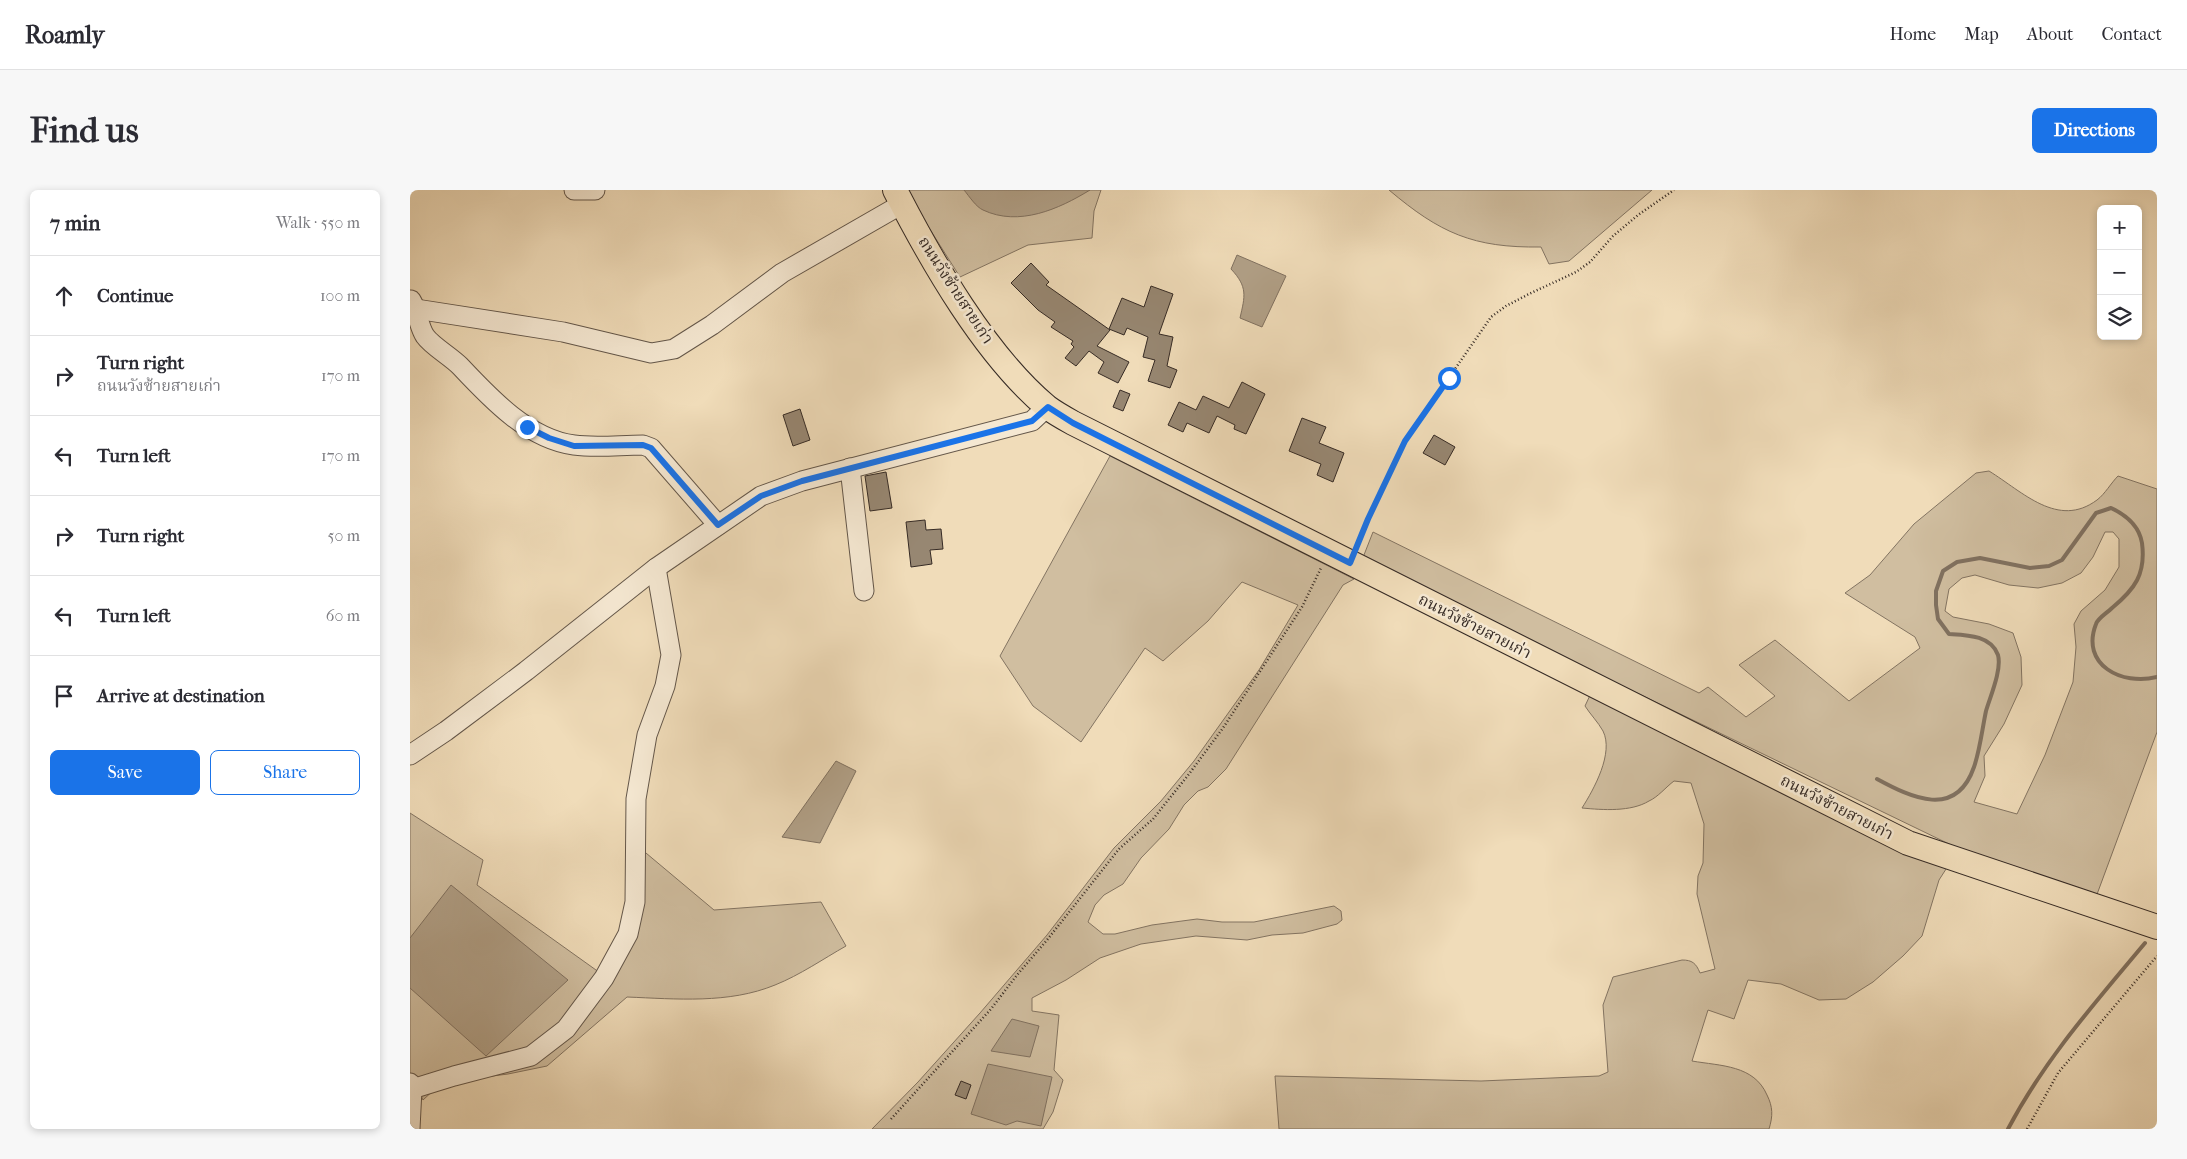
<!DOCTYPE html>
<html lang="en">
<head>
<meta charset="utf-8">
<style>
  body { margin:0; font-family:"IM FELL French Canon","Noto Serif Thai",serif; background:#f7f7f7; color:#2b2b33 }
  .controls { position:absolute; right:15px; top:15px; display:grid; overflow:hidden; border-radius:8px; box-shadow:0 2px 8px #0003 }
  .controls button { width:45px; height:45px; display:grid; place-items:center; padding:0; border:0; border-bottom:1px solid #e1e1e2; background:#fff; color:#2b2b33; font:25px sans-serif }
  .stop { position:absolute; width:15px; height:15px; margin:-11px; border:4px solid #1a73e8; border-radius:50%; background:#fff }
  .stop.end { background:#1a73e8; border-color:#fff; box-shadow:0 1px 5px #0008 }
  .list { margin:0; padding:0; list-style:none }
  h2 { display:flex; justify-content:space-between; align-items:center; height:65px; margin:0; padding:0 20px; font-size:21px }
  h2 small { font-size:16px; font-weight:400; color:#7c7c81 }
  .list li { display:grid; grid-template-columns:32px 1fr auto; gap:15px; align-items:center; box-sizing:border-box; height:80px; padding:0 20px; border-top:1px solid #e1e1e2 }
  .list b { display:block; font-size:19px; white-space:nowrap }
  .list p { margin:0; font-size:16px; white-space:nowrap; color:#7c7c81 }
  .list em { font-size:16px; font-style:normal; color:#7c7c81 }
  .actions { display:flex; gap:10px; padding:15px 20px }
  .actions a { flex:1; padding:11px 0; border:1px solid #1a73e8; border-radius:8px; text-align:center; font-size:18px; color:#1a73e8 }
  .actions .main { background:#1a73e8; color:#fff }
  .icon { flex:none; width:28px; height:28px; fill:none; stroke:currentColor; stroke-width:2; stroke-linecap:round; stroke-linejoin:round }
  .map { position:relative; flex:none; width:1747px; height:939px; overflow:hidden; border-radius:8px }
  header { display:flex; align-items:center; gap:30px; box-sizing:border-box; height:70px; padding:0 25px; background:#fff; border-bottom:1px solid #e1e1e2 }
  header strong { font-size:24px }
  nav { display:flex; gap:28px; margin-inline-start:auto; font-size:18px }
  .intro { display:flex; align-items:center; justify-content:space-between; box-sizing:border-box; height:120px; padding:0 30px }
  h1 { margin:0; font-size:35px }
  .button { padding:12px 22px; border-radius:8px; background:#1a73e8; color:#fff; font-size:18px; font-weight:700 }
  main { display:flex; gap:30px; padding:0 30px }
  aside { flex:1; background:#fff; border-radius:8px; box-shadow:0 2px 8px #0003 }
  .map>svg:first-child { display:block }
</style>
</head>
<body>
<header>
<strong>Roamly</strong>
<nav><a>Home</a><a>Map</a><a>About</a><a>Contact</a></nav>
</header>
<div class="intro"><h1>Find us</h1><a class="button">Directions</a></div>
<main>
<aside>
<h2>7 min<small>Walk · 550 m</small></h2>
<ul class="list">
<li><svg class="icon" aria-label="ahead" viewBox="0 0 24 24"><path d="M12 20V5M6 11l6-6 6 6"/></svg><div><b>Continue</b></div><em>100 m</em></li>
<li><svg class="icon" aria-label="right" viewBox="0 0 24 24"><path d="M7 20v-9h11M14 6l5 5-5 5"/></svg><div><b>Turn right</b><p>ถนนวังซ้ายสายเก่า</p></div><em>170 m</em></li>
<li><svg class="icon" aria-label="left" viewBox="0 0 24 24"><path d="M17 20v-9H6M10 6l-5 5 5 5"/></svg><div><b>Turn left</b></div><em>170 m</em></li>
<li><svg class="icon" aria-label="right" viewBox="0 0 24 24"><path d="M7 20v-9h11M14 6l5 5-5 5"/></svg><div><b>Turn right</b></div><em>50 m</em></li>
<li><svg class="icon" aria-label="left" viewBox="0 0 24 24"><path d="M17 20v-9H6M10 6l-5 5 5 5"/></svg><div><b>Turn left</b></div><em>60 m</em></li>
<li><svg class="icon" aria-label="arrive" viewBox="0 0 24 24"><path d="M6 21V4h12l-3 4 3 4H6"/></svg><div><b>Arrive at destination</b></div></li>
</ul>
<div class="actions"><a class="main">Save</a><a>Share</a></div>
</aside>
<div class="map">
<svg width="1747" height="939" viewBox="0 0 1747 939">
  <rect width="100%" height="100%" fill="#f0dcb9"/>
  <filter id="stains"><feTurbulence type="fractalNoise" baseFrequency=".004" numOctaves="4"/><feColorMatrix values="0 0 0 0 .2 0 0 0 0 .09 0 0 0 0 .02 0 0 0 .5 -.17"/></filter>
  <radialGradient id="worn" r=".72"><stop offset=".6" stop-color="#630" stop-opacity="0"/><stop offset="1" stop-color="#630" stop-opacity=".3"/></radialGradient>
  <g fill="#d0bea0" stroke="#837462" fill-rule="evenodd">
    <path d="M495,0h196l-7,21 -2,27 -64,7 -68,32z"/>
    <path d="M979,0h263l-83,71 -20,3 -8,-17c-68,1 -101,-14 -152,-57z"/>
    <path d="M700,266l244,123 -11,6 -117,184 -18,18 -10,4 -14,14 -15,24 -28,29 -18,26 -19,11 -9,10 -7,17 15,12h12l37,-9 45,-6 25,3h32l80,-16 7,5 1,9 -5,4 -34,9 -31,2 -25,5 -51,-4 -55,8 -41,14 -34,22 -34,18v13l27,4 -5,55 9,10 -10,32 -10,17h-171l46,-47 62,-69 67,-78 67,-87 47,-47 33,-40 65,-91 39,-65 -56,-23 -34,39 -45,40 -18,-13 -64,94 -48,-36 -33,-50z"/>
    <path d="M1579,281c34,21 69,58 108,29 8,-6 14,-17 21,-24l39,13v243l-61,165 -118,-39 -616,-298 11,-28 326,161 9,-6 38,30 29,-21 -36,-31 36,-25 74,61 71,-53 -5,-11 -70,-44 25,-18 44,-51 62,-51zM1695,342h8l6,7v28l-14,23 -24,21 -7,13 2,23 -3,35 -28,73 -28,59 -43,-12 11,-26 -1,-20 20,-32 18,-39 -1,-28 -8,-24 -24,-9 -36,-7 -8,-6 4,-22 13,-11 13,-3 34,10 29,3 24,-5 19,-10 12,-16z"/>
    <path d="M1182,501l356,175 -9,14 -17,56 -19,20 -30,26 -27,17 -27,1 -38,-16 -33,-4 -14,39 -26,-9 -16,51c29,5 62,4 75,34 6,12 6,21 2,34h-490l-4,-53 206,5 118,-5 9,-4 -5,-67 10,-28 69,-17c10,0 14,3 18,13l15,-4 -18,-75 1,-18 5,-13 1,-39 -13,-41 -17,-2c-8,6 -16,16 -25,20 -18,11 -46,9 -67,7 12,-19 32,-55 21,-77 -5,-9 -13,-17 -18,-25z"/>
    <path d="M0,623l73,47 -6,25 133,95 30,-132 74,62 107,-8 25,44c-23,13 -46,29 -71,39 -46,19 -99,14 -148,12l-80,69 -39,8 -47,6 -25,8 -13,12 -13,-27z"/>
  </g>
  <g fill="#b1a087" stroke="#807160">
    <path d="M554,0h126c-31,19 -71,37 -107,20 -7,-3 -14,-14 -19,-20z"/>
    <path d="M827,65l49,21 -24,51 -22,-9c5,-22 8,-31 -9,-49z"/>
    <path d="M426,571l20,10 -36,72 -38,-6z"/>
    <path d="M41,695l117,95 -82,76 -76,-68v-50z"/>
    <path d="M602,829l27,7 -9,31 -39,-6z"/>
    <path d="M578,874l64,13 -11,49 -24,-5 -11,4 -35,-11z"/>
  </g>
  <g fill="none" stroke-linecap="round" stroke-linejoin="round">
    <g stroke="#807160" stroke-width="4">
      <path d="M1467,589c35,19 79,40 97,-12 6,-17 8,-37 12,-56 4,-14 16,-41 12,-56 -7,-20 -32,-20 -49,-21l-11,-15 -2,-14v-14l7,-20 14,-9 23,-4 50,10 19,-2 13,-6 34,-47 15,-5c15,7 28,17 31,35 4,31 -7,46 -30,65 -5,5 -14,10 -16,16 -16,41 26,62 61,53"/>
      <path d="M1598,939c37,-70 86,-125 137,-186"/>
    </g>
  </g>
  <g fill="#978772" stroke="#362b25">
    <path d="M621,73l18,19 -3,3 64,45 -13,16 32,16 -11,21 -20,-10 6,-11 -15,-11 -13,15 -11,-8 9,-11 -3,-3 2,-3 -22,-14 4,-5 -17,-12 -27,-27z"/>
    <path d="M741,96l22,8 -14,40 14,3 -6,29 10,4 -7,18 -22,-7 7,-21 -12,-3 5,-20 -21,-9 -3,7 -15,-6 13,-31 22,9z"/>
    <path d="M832,192l23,12 -19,40 -12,-5 1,-4 -18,-9 -8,17 -22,-10 -4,9 -15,-7 11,-23 17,8 7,-14 26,12z"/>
    <path d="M710,200l10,4 -7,17 -10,-4z"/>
    <path d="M390,219l10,31 -17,6 -10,-31z"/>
    <path d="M892,228l24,9 -7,16 25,10 -11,29 -16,-7 4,-11 -32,-13z"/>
    <path d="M1024,245l21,12 -10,18 -22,-12z"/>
    <path d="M476,282l6,36 -22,3 -5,-35z"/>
    <path d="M515,330l1,10 15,-1 2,20 -13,1 2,14 -21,3 -5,-45z"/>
    <path d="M551,891l10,4 -5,14 -11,-4z"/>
  </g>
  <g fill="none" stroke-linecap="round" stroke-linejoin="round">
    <g stroke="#64574a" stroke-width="21">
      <g id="minor">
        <path d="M164,0h21"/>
        <path d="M1,110c7,11 7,25 14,36 7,10 25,20 35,30 30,32 68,73 114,79 22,3 46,0 69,0l8,3 67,77"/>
        <path d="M6,119l147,23 88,21 23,-4 38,-24 70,-52 120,-69"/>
        <path d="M440,278l14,123"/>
        <path d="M0,565l36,-24 80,-60 130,-103 105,-72 41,-15 230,-60 15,-14"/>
        <path d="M0,893l2,6 42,-13 77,-20 35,-27 38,-51 24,-44 7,-32 1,-103 11,-64 18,-49 6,-31 -15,-87"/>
        <path d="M0,939l2,-40"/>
      </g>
    </g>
    <g stroke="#362b25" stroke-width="26">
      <path id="major" d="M485,0c37,72 90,165 152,217 8,6 17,11 26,16l835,420 249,84"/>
    </g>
    <g stroke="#362b25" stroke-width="2.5" stroke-dasharray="1 2.5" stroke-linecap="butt">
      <path d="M947,355l11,-26 37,-78 86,-124 15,-11 23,-12 47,-22 14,-10 23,-26 25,-21 36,-25"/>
      <path d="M481,929l100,-110 26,-34 30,-35 72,-91 34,-30 36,-45 34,-46 79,-121 19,-39"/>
      <path d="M1617,939l31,-56 99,-117"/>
    </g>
    <use href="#minor" stroke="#f5e8d2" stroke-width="19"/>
    <use href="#major" stroke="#f0dcb9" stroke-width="24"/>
  </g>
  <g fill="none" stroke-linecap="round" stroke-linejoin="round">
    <path stroke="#1a73e8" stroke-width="6" d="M117,237l22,11 25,8 69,-1 8,3 67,77 43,-29 41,-15 230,-60 16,-14 25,16 277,140 18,-44 37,-78 44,-63"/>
  </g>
  <g text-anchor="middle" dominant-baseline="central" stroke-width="5" stroke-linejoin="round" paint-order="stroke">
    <g font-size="16" fill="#362b25" stroke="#f5e8d2">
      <text transform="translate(546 100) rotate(57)">ถนนวังซ้ายสายเก่า</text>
      <text transform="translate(1065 436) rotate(27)">ถนนวังซ้ายสายเก่า</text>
      <text transform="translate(1427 617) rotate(27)">ถนนวังซ้ายสายเก่า</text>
    </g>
  </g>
  <rect width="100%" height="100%" filter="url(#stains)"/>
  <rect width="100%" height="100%" fill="url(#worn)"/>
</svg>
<div class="controls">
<button>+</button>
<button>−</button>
<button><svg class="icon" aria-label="layers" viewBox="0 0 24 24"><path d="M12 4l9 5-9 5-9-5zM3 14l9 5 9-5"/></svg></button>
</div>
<div class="stop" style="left:1039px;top:188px"></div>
<div class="stop end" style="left:117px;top:237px"></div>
</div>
</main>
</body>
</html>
